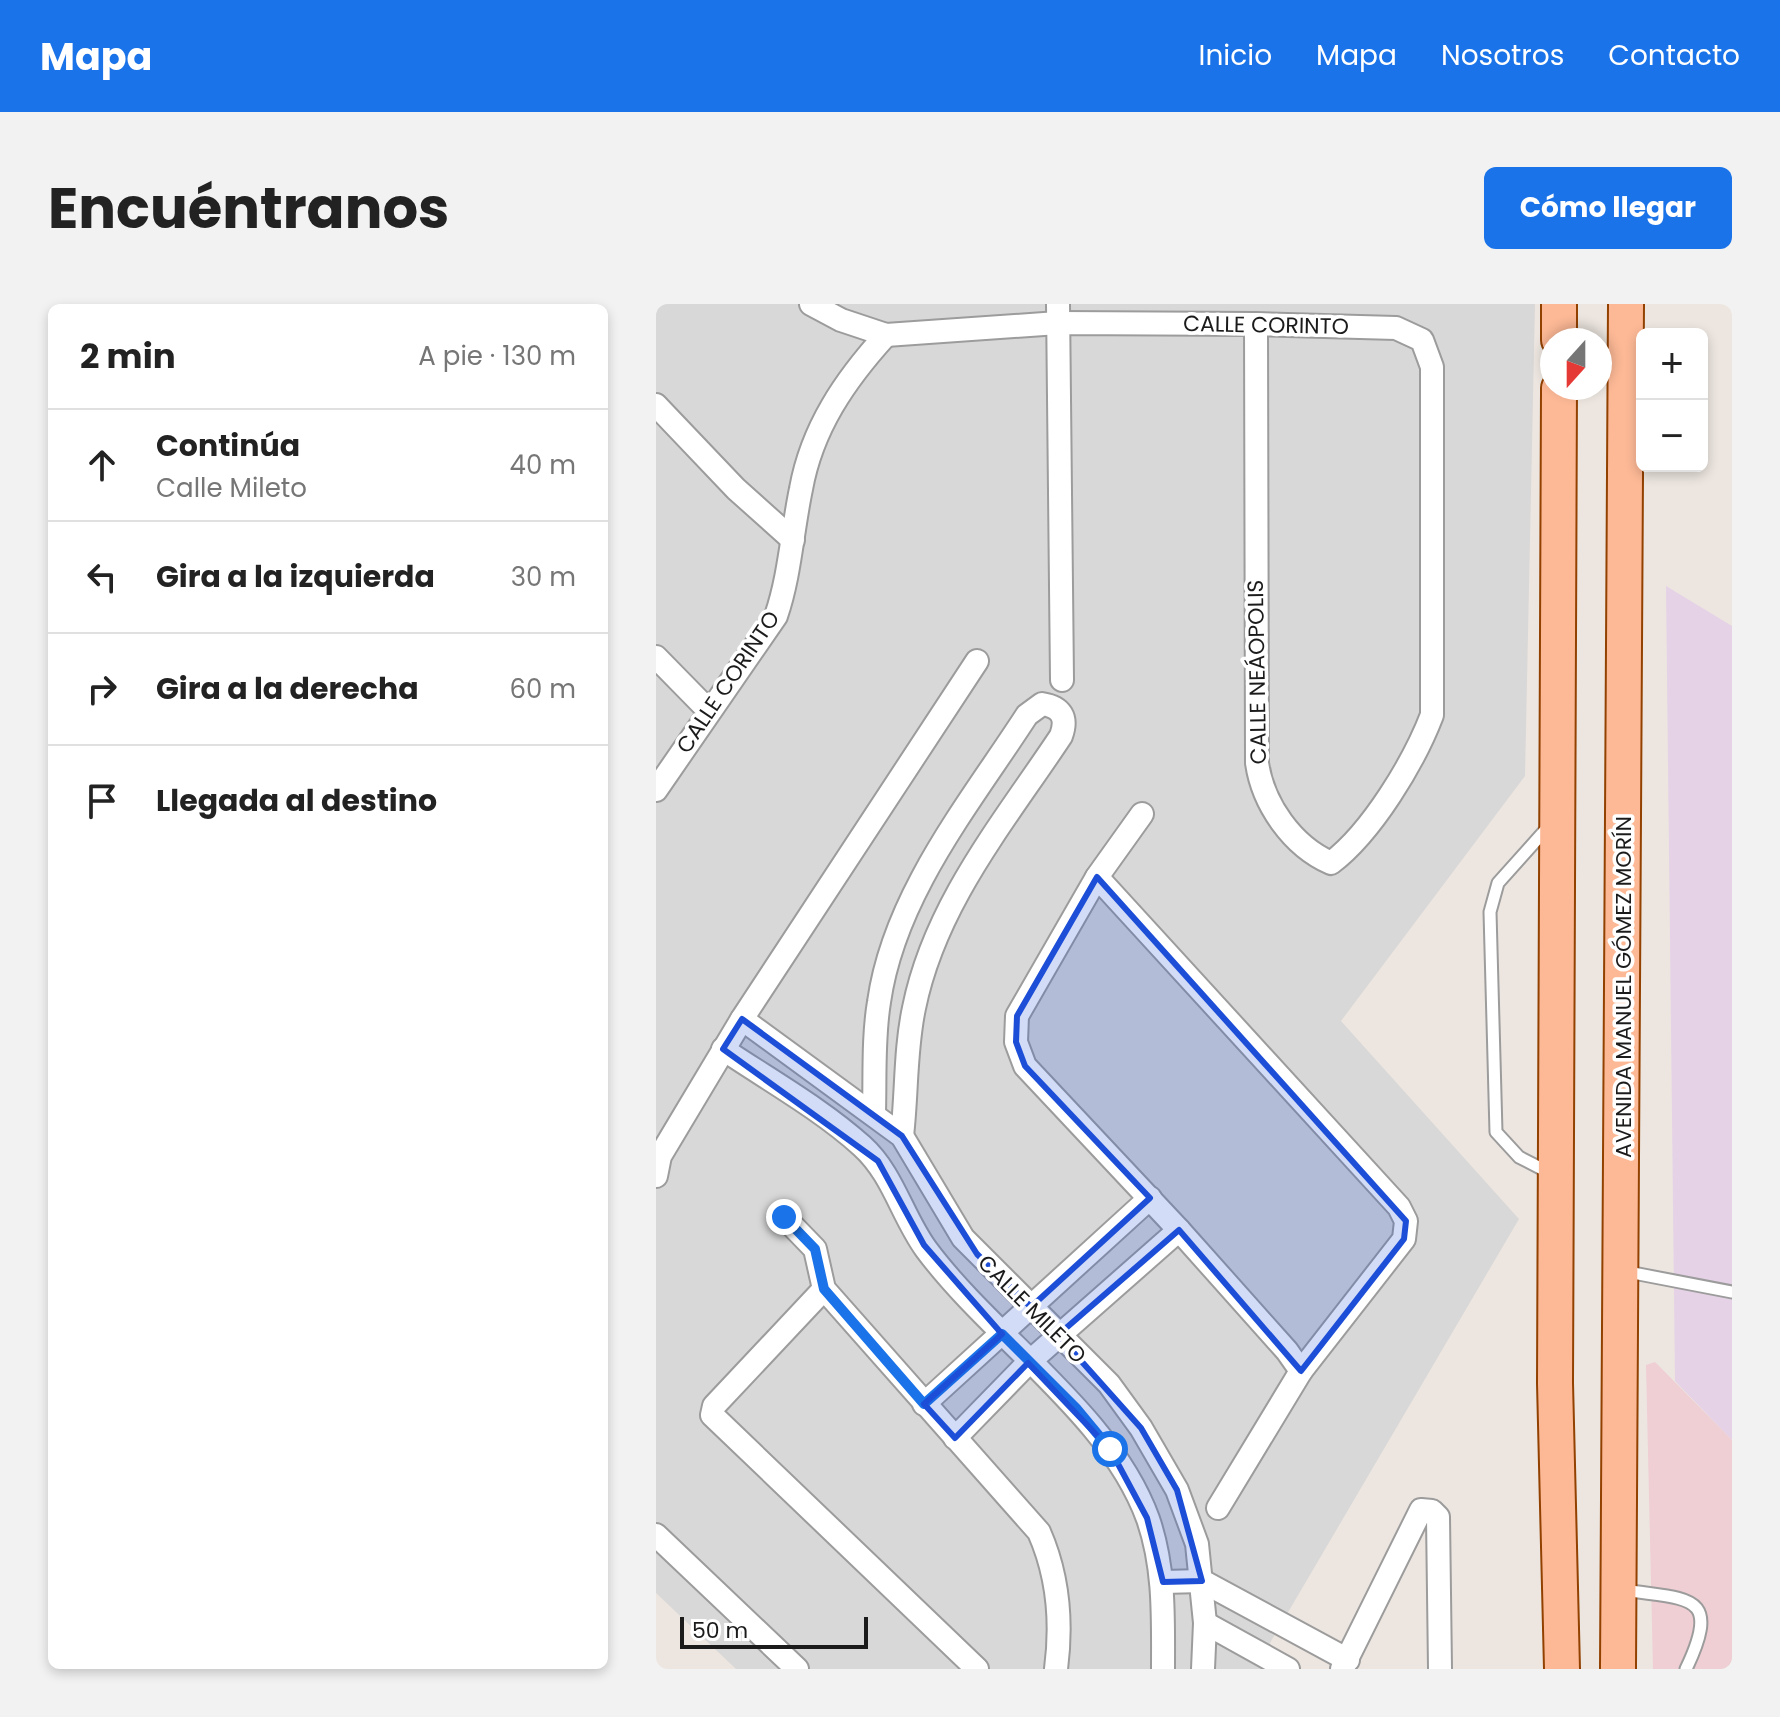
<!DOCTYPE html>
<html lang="es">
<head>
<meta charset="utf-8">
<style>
  body { margin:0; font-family:Poppins,sans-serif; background:#f2f2f2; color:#222 }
  .controls { position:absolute; right:24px; top:24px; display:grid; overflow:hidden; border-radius:12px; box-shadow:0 4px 12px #0003 }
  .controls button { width:72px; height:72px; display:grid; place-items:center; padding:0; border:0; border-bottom:2px solid #e0e0e0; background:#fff; color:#222; font:40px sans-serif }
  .compass { position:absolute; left:884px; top:24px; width:72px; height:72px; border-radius:50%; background:#fff; box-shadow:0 4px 12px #0003; rotate:201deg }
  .scale { position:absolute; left:24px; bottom:20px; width:188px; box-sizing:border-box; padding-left:8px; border:4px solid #1b1b1b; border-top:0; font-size:22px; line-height:28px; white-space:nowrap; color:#1b1b1b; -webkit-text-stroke:6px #fff; paint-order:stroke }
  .stop { position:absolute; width:24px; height:24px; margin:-18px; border:6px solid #1a73e8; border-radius:50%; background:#fff }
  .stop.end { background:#1a73e8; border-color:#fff; box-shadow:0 2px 8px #0008 }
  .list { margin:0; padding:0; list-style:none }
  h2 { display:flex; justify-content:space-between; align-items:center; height:104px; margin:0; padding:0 32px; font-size:34px }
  h2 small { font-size:26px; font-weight:400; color:#767676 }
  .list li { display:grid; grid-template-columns:52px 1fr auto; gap:24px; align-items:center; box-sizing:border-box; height:112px; padding:0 32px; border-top:2px solid #e0e0e0 }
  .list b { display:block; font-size:30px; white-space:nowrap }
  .list p { margin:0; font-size:26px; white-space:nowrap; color:#767676 }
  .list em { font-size:26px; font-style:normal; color:#767676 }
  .icon { flex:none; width:44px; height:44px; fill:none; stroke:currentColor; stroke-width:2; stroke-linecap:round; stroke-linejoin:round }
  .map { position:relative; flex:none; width:1076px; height:1365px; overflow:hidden; border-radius:12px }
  header { display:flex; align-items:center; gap:48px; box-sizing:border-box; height:112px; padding:0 40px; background:#1a73e8; color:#fff }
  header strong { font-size:38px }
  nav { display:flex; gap:44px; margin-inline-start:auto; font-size:28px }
  .intro { display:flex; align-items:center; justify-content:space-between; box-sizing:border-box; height:192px; padding:0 48px }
  h1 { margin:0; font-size:56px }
  .button { padding:20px 36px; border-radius:12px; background:#1a73e8; color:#fff; font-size:28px; font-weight:700 }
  main { display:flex; gap:48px; padding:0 48px }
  aside { flex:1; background:#fff; border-radius:12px; box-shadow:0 4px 12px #0003 }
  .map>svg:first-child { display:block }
</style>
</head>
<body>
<header>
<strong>Mapa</strong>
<nav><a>Inicio</a><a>Mapa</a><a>Nosotros</a><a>Contacto</a></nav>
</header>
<div class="intro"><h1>Encuéntranos</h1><a class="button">Cómo llegar</a></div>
<main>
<aside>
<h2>2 min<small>A pie · 130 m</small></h2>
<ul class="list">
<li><svg class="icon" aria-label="ahead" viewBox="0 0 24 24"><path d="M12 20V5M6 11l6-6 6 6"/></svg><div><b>Continúa</b><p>Calle Mileto</p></div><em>40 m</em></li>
<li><svg class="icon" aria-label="left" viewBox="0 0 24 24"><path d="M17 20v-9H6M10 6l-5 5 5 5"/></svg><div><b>Gira a la izquierda</b></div><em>30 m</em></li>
<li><svg class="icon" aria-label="right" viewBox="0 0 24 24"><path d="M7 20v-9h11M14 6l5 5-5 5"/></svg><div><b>Gira a la derecha</b></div><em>60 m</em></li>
<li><svg class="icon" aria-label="arrive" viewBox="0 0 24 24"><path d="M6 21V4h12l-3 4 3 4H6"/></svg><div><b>Llegada al destino</b></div></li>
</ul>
</aside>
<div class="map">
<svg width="1076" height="1365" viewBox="0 0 1076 1365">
  <rect width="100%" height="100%" fill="#ede6e0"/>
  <path fill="#d9d8d8" d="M0,0h879l-10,472 -184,245 178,198 -259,441 12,9h-536l-80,-76z"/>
  <path fill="#efced4" d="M999,1058l77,78v229h-79l-7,-304z"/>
  <path fill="#e5d2e6" d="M1010,282l66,40v814l-57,-59z"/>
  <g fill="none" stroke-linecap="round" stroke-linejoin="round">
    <g stroke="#9c9c9c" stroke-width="15">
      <g id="service">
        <path d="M893,522l-51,57 -8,29 6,220 23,25 33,17"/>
        <path d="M967,967l109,21"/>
        <path d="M968,1286c63,10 99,2 62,79"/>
      </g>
    </g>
    <g stroke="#9c9c9c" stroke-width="26">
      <g id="minor">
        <path d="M155,0l30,16 45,15 172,-12 198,1 140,4 26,12 10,27v348c-18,47 -60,117 -101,148 -39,-17 -68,-59 -74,-100l-1,-439"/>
        <path d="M402,0l4,376"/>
        <path d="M0,101l80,84 57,51"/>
        <path d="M0,353l53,54"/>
        <path d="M0,486l120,-174c14,-41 16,-84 25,-127 11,-61 44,-109 85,-154"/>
        <path d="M486,510l-45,63 -80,139 -1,26 9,24 154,164 108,121 14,20"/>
        <path d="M441,573l302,330 7,14 -2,18 -103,132 -83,137"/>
        <path d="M86,715l160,117 61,102 146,146 32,44 36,62 20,54 8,79 -2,46"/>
        <path d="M67,745c46,31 98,60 139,97 31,28 40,70 64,103 66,89 184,165 222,270 17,49 15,99 15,150"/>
        <path d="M218,808c1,-36 -1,-74 5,-110 15,-107 91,-199 148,-287l15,-11c19,3 26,13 19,32 -57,86 -126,168 -147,272 -9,42 -7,85 -12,128"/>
        <path d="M0,872l4,-20 82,-137 235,-358"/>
        <path d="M128,913l31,32 9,40 215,243c19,43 23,91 17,137"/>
        <path d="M168,985l-110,117 -2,9 265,254"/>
        <path d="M268,1100l226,-206"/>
        <path d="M299,1134l73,-75 151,-133"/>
        <path d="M0,1231l141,134"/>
        <path d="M507,1278l39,-1 146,79"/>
        <path d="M549,1319l83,46"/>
        <path d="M686,1365l79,-159 11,1 6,6 2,152"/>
      </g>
    </g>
    <g stroke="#924100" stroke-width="38">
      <g id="primary">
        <path d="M903,36v-36"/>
        <path d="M903,84l-4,995 7,286"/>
        <path d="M962,1365l8,-1365"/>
      </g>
    </g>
    <use href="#service" stroke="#fff" stroke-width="11"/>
    <use href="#minor" stroke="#fff" stroke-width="22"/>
    <use href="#primary" stroke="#fdb996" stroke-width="34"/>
  </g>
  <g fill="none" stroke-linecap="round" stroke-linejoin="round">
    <path stroke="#1a73e8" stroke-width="10" d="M128,913l31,32 9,40 100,115 78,-70 74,74 34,41"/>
  </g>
  <path fill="#1d4ed8" fill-opacity="0.2" stroke="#1d4ed8" stroke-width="6" stroke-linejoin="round" d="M441,573l309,344 -2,18 -103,132 -122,-141 -121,105 83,93 36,62 25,91 -39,1 -16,-64 -37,-69 -82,-86 -73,75 -31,-34 78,-70 -78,-89 -46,-84 -155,-112 19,-30 160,117 75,118 54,53 119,-109 -125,-132 -9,-24 1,-26z"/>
  <g text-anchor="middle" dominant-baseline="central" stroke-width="7" stroke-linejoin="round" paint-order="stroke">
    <g font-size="22" fill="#1b1b1b" stroke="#fff">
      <text transform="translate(610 21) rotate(1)">CALLE CORINTO</text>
      <text transform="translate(601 368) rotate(-91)">CALLE NEÁOPOLIS</text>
      <text transform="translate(72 378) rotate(-56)">CALLE CORINTO</text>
      <text transform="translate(967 683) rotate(-90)">AVENIDA MANUEL GÓMEZ MORÍN</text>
      <text transform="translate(376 1005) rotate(45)">CALLE MILETO</text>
    </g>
  </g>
</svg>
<div class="controls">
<button>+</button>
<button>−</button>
</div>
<svg class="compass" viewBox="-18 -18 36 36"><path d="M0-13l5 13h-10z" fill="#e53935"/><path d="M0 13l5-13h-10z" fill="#767676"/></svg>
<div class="scale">50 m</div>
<div class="stop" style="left:454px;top:1145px"></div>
<div class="stop end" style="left:128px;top:913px"></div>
</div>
</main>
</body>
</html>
